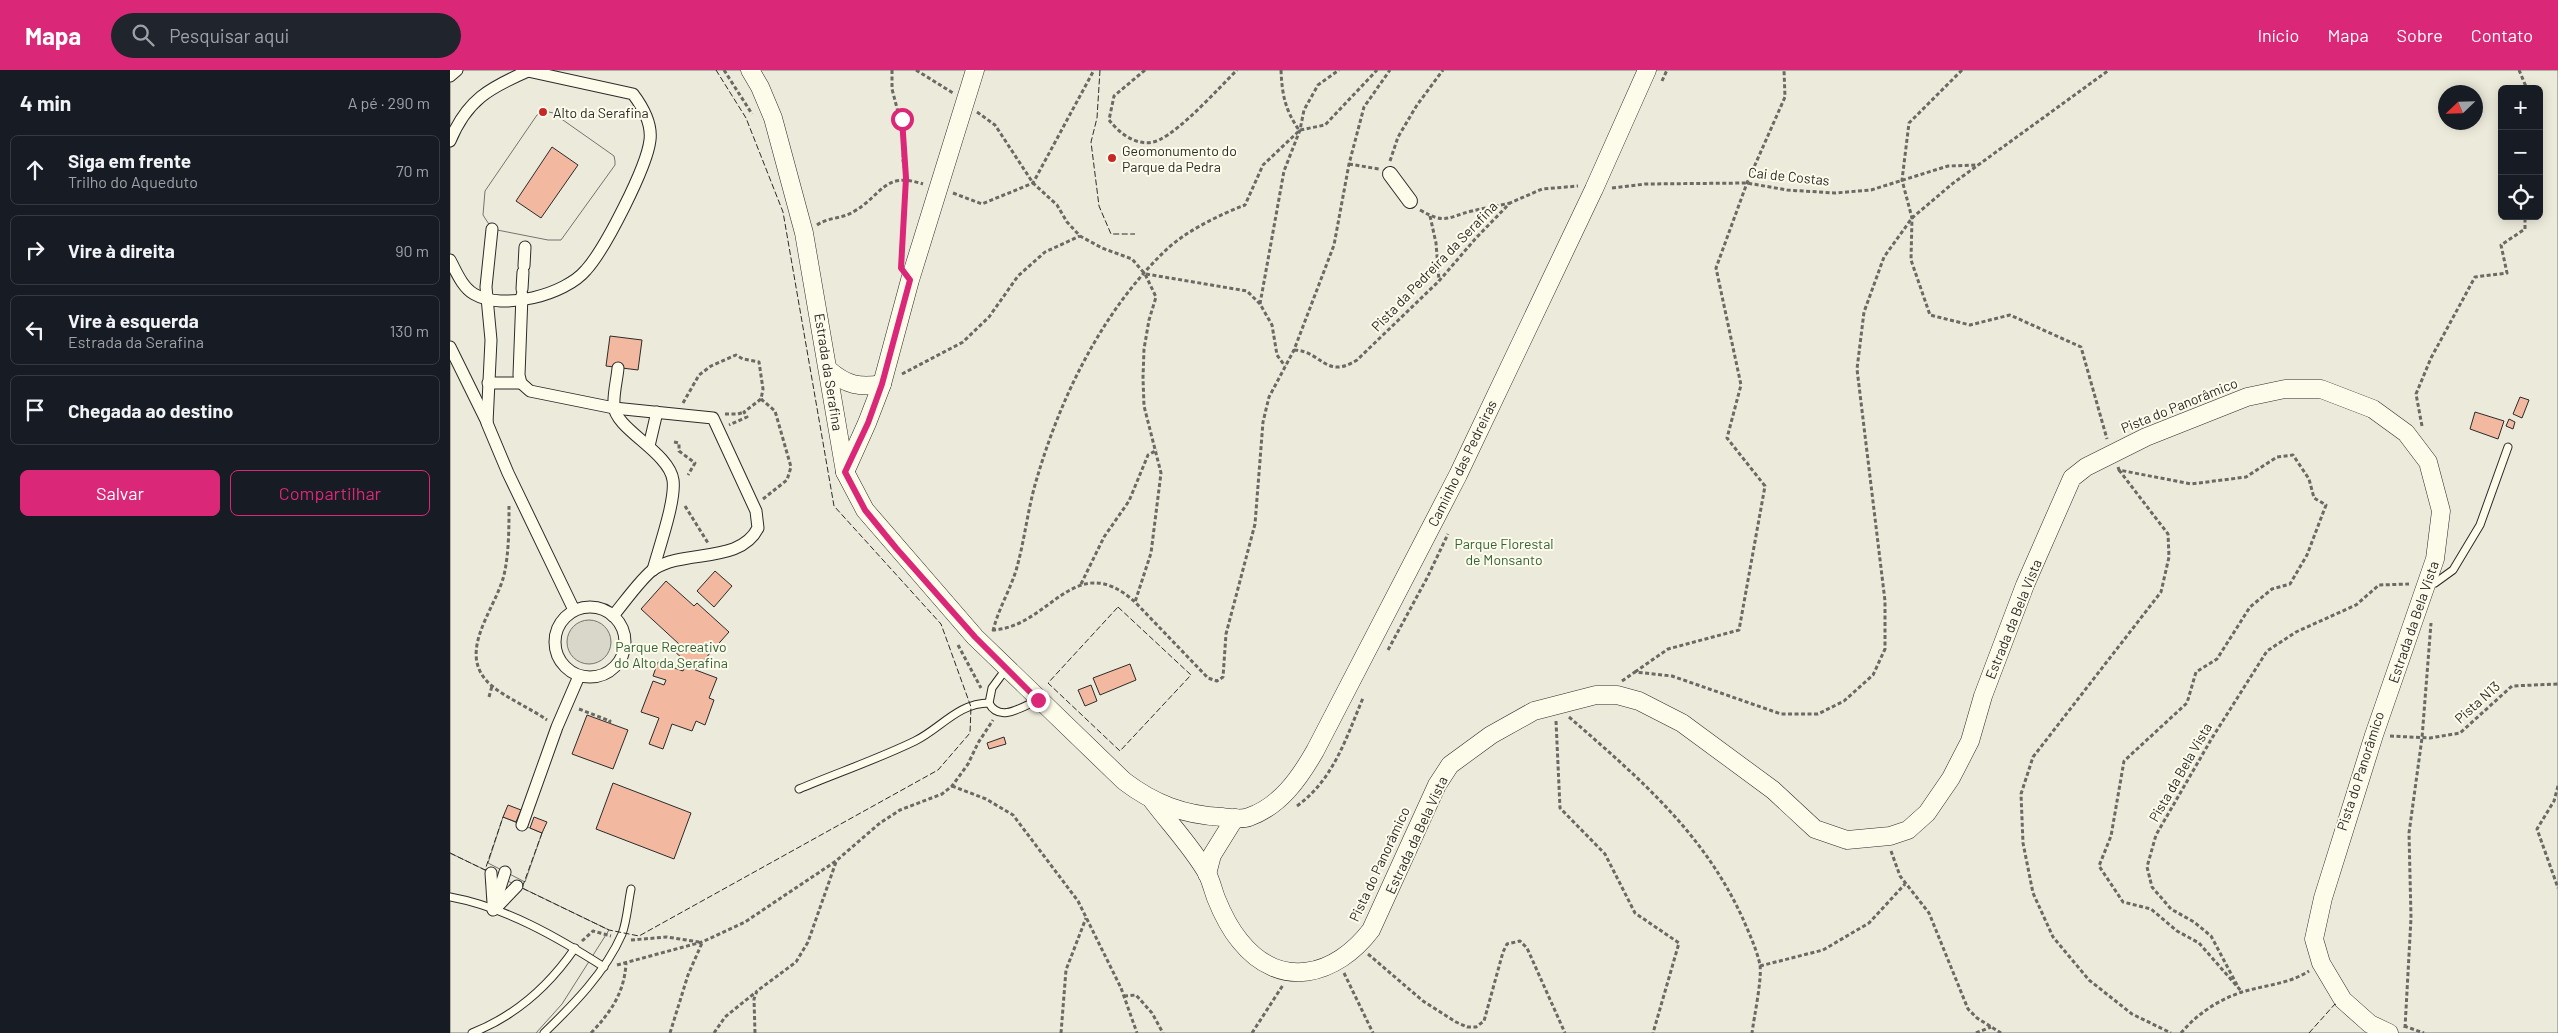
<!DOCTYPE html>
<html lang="pt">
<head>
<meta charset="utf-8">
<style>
  body { margin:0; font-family:Barlow,sans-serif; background:#20242c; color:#f1f3f6 }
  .controls { position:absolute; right:15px; top:15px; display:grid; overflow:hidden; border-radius:8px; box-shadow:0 2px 12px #0003 }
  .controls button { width:45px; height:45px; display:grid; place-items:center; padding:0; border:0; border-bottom:1px solid #363941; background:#171b24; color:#f1f3f6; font:25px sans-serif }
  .compass { position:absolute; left:1988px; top:15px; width:45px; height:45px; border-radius:50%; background:#171b24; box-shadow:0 2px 12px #0003; rotate:247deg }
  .stop { position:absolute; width:15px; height:15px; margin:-11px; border:4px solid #db2777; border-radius:50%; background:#fff }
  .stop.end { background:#db2777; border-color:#fff; box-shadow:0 1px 5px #0008 }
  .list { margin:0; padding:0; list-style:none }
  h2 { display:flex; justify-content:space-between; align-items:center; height:65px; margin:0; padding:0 20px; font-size:21px }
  h2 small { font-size:16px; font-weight:400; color:#9ea1a6 }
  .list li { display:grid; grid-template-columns:32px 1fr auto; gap:15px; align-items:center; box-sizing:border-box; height:70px; margin:0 10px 10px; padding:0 10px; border:1px solid #363941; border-radius:8px }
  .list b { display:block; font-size:19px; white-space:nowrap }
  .list p { margin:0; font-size:16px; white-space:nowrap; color:#9ea1a6 }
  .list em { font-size:16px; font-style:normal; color:#9ea1a6 }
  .actions { display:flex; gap:10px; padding:15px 20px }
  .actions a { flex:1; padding:11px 0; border:1px solid #db2777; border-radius:8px; text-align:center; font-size:18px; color:#db2777 }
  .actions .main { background:#db2777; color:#fff }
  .icon { flex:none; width:28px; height:28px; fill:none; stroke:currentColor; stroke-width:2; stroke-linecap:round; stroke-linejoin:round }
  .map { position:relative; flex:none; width:2108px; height:963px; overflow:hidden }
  header { display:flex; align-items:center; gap:30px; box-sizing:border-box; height:70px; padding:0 25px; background:#db2777; color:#fff }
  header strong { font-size:24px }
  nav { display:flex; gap:28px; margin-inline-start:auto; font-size:18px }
  .search { width:350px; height:45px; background:#20242c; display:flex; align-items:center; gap:12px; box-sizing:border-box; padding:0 18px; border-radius:28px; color:#9ea1a6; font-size:19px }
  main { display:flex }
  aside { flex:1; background:#171b24 }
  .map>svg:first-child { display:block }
</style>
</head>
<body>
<header>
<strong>Mapa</strong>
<div class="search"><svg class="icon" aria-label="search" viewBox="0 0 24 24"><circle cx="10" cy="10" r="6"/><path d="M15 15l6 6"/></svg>Pesquisar aqui</div>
<nav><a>Início</a><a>Mapa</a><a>Sobre</a><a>Contato</a></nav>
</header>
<main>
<aside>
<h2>4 min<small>A pé · 290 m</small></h2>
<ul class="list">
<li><svg class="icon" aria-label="ahead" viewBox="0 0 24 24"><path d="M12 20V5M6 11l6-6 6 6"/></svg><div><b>Siga em frente</b><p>Trilho do Aqueduto</p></div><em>70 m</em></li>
<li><svg class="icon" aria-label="right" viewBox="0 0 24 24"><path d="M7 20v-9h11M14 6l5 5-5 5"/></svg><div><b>Vire à direita</b></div><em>90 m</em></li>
<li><svg class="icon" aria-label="left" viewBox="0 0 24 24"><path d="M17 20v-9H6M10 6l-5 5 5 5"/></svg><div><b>Vire à esquerda</b><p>Estrada da Serafina</p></div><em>130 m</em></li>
<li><svg class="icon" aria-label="arrive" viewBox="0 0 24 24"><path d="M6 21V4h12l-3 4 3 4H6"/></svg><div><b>Chegada ao destino</b></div></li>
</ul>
<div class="actions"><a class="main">Salvar</a><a>Compartilhar</a></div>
</aside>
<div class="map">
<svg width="2108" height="963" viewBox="0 0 2108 963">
  <rect width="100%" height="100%" fill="#fdfbea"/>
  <path fill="#ecebdb" stroke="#74746e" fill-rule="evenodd" d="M0,0h2108v963h-2108zM2052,19h37v127h-37zM1996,22h30v30h-30z"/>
  <g fill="#eceadb" stroke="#74746e">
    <path d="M95,41l8,2 54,38 7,5 1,5v4l-54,75h-13l-56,-11 -9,-14 2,-24 52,-76z"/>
    <path d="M53,747l39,16 -17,49 -37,-19z"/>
    <path d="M0,783l159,77 -47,74 -26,29h-86z"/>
  </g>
  <circle fill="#d8d7c9" stroke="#74746e" cx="139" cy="572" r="22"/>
  <g fill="#f2b8a0" stroke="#2b2b2b">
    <path d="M102,77l26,18 -37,53 -25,-17z"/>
    <path d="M160,266l32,4 -4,30 -32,-4z"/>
    <path d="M2070,327l9,3 -7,18 -9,-4z"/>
    <path d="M2025,342l29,9 -6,18 -28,-10z"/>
    <path d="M2059,349l6,3 -2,7 -7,-3z"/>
    <path d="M265,501l17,15 -18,21 -17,-16z"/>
    <path d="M216,511l28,25 3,-3 32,29 -34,38 -22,-20 6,-6 -38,-35z"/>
    <path d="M208,592l25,9 2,-5 32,12 -8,20 5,2 -9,25 -9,-4 -4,10 -20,-7 -9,25 -14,-5 10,-26 -18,-6 12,-31 11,4 2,-5 -13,-4z"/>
    <path d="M680,594l6,16 -36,15 -7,-17z"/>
    <path d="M641,615l6,16 -12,5 -7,-16z"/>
    <path d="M137,645l41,15 -15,39 -41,-15z"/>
    <path d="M554,667l2,7 -17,5 -2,-6z"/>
    <path d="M163,713l78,30 -17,46 -78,-30z"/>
    <path d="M58,735l13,5 -5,12 -13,-5z"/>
    <path d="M84,747l13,5 -5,11 -12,-5z"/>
  </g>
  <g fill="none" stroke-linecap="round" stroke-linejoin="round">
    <g stroke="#2b2b2b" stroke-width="9">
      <g id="service">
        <path d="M1985,513l18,-13 27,-45 28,-78"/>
        <path d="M556,599l-14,19 -3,15c10,20 33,4 49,-3"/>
        <path d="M349,719c38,-16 79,-30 116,-48 25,-12 43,-38 74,-38"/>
        <path d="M0,827c55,10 107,40 154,70"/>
        <path d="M22,963c43,-17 77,-47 103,-85"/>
        <path d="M94,963c29,-28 61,-60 78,-99 5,-13 6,-31 9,-45"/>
      </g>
    </g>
    <g stroke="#2b2b2b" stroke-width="13">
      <g id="pedestrian">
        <path d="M0,6l7,-6"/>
        <path d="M0,71c17,-41 39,-53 78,-70"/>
        <path d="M42,159l-6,58 5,53 -4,83 21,50 66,137"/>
        <path d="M0,190c6,11 12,27 24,34 29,17 91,1 112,-24 19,-21 61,-103 64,-130 2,-16 -8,-34 -17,-46l-110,-24"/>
        <path d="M74,196l1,-19"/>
        <path d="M72,219l1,-17"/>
        <path d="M72,225l-3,80 2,8 9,8 84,17 99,10 43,93 2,17c-18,36 -73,21 -104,41 -11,7 -31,35 -41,47"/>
        <path d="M0,277l37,75"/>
        <path d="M168,298c-1,12 -5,26 -4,38 1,23 55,46 59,74 3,20 -14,68 -20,90"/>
        <path d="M38,313h33"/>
        <path d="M199,376l8,-34"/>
        <circle cx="140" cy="572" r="35"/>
        <path d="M72,755l35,-98 22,-51"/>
        <path d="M41,803l2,30"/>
        <path d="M45,839l22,-23"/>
        <path d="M43,840l12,-38"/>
      </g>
    </g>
    <g stroke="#2b2b2b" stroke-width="16">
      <path id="minor" d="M940,104l20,27"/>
    </g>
    <g stroke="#2b2b2b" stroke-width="19">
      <g id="tertiary">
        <path d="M300,0l10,17 13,31 31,115 41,239 20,38 110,127 149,144c30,23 60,34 98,36 8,1 19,3 27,0 31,-11 50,-38 66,-66l143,-276 136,-286 53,-119"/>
        <path d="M379,300c17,15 31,18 53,14"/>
        <path d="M395,402l22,-49 15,-39 28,-104 65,-210"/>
        <path d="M702,730c18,24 40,47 55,73 4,8 6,17 9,25 6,15 14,31 24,43 40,50 96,35 131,-11l66,-145 13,-20 41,-30 43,-24 62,-16h21l22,6 43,22 91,67 42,39 32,11 43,-4 18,-6 19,-17 24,-35 19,-37 13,-45 42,-111 47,-107 14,-11 60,-30 101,-40 38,-8h36l52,20 33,24 22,29 13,49 -6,48 -61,176 -51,163 -9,41 7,24 22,37 27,24 19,9"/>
        <path d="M757,804l5,-19 23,-37"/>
      </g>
    </g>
    <g stroke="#6a6964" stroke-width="3" stroke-dasharray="4 2.5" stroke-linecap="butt">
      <path d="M274,0l28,44"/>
      <path d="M442,0v19l12,46 -1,25 3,18 -4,66"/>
      <path d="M466,0l37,23"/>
      <path d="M695,0l-31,26 -5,24c11,14 30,29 50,20 23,-11 59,-51 78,-70"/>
      <path d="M831,0c1,24 4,40 18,60"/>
      <path d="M1512,0l-53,53 -7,57 10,38 -1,42 19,55 40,10 40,-10 71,32 26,92"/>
      <path d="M2069,0l8,19"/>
      <path d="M1212,11l5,-11"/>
      <path d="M527,42l18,13 38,58 24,22 10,17 13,14 22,12 30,11 13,15 11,23 -7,23 -5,29 -1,29 1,28 17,67 -10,80 -16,49"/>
      <path d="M940,91l8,-24 19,-32 26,-35"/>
      <path d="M899,94l30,5"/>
      <path d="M1162,118l33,-4 102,-1 40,7 48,3 36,-3 77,-24 30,-1"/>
      <path d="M503,123l29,11 51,-21 61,-113"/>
      <path d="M970,140c26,15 27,7 52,1 12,-3 25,-5 38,-8"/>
      <path d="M980,146l6,27 3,38"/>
      <path d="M367,155c11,-8 25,-6 36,-13 30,-17 30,-41 70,-28"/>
      <path d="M696,204l101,17 13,13 12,21 5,30 8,11"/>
      <path d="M810,234l24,-133 16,-41 4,-20 14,-25 21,-15"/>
      <path d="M844,280c28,1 31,30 63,10l82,-79 37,-43 34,-35 32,-14 36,-3"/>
      <path d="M452,304l61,-32 26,-25 29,-41 27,-24 35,-16"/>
      <path d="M311,329l14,12 16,56 -4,13 -24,19"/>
      <path d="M233,333l16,-28 12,-9 25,-11 7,4 16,3 4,27 -2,10 -17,13 3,5 -18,8"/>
      <path d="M275,344h13l6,-2"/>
      <path d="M1972,356l-6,-32 15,-36 44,-81 32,-4 -6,-28 24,-16v-13"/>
      <path d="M224,372l5,1v8l16,12 -7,12"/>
      <path d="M1668,397l1,3 72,14 55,-7 31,-20 16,-2 16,24 5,19 12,7 -19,50 -17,29 -18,5 -22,18 -33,52 -21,13 -9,31 -63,58 -13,75 -12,30 24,36 28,7 26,22 22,12 43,49"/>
      <path d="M1669,400l49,64 1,23 -8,35 -128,165 -12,37 2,49 10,50 20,44 36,43 43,34 39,19"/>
      <path d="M59,436c0,22 0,47 -5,69 -9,36 -50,79 -12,111 16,13 38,22 55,34"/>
      <path d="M235,436l23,37"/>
      <path d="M631,514l23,-47 25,-36 19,-46 9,-5"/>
      <path d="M542,560c58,-2 82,-83 143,-28l73,76 9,3 6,-4 3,-43 29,-110 8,-102 6,-25 25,-47 40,-105 15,-81 15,-57 26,-37"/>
      <path d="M543,561c5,-22 18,-42 24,-64 8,-29 11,-60 20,-89 24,-82 66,-168 129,-228 20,-19 53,-35 79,-45l18,-40 37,-35 25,-5 52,-55"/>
      <path d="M508,575l23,43"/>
      <path d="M938,580l39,-72 21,-44"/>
      <path d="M1185,602l33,-23 71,-19 26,-144 -38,-48 14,-53 -25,-117 31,-85 38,-86 -1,-27"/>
      <path d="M1172,611l13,-9 37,4 109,38h37l26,-13 29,-26 12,-26v-48l-28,-232 7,-57 20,-55 28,-39 40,-34 157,-114"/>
      <path d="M39,627l3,-11"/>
      <path d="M129,639l31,12 -1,2"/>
      <path d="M1119,647c70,61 135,116 174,202 6,14 14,31 17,46 2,15 -6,52 -8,68"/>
      <path d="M1106,651l4,87 45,46 30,59 44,30 -26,90"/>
      <path d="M1940,666l40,2 30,-5 52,-47 46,-2"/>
      <path d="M502,716l34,13 27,16 65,86 43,87 16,45"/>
      <path d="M2108,716l-4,15 -17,28 21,59"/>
      <path d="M847,736c37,-27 49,-68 66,-108"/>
      <path d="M1441,781l9,25 29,37 39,96 9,9 24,15"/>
      <path d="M181,870l36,-3 32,5"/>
      <path d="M132,871l11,-10 18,5"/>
      <path d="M918,884l55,47 33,21 11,5h9l8,-6 19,-69 4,-8 13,-3 7,7 38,85"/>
      <path d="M167,895l85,-23 43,-20 91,-61 44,-38 20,-13 42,-16 10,-8 16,-22 10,-21 15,-23"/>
      <path d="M1310,896l63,-16 46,-27 36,-39"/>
      <path d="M894,903l29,60"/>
      <path d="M1787,915l-26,-49 -17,-14 -23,-13 -19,-22 -5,-20 9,-32 56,-97 55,-87 29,-19 60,-27 23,-20 30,-1"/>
      <path d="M674,926l12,-1 16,18 11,20"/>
      <path d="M1954,956l20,7"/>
      <path d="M1955,958l6,-110 -2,-85 13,-95 9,-115"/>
      <path d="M141,963c20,-21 33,-40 35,-69"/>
      <path d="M220,963l18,-58 14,-32"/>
      <path d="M264,963l11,-16 31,-25"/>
      <path d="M305,963l-1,-34 3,-8 39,-29 12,-20 28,-80"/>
      <path d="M611,963l5,-63 20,-52"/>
      <path d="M802,963l31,-48"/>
      <path d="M1526,963l15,-6"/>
      <path d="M1731,963c16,-19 37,-33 61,-41 23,-7 47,-8 67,-21"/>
    </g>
    <use href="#service" stroke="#fdfbea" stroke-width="7"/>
    <use href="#pedestrian" stroke="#fdfbea" stroke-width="11"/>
    <use href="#minor" stroke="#fdfbea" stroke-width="14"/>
    <use href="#tertiary" stroke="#fdfbea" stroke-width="18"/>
    <g stroke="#2b2b2b" stroke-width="1" stroke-dasharray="6 2.5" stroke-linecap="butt">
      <path d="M650,0l-3,48 -6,24 8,64 12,28h24"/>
      <path d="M668,537l73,68 -71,76 -72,-68z"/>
      <path d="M92,763l-20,55 87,42 30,6 299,-166 32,-37 1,-26 -30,-83 -107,-118 -51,-294 -37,-94 -30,-48"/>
      <path d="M0,783l35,17 18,-53"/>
      <path d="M1859,963l26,-29 3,2"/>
    </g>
  </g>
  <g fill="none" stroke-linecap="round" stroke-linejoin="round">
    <path stroke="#db2777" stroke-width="6" d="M452,49l4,59 -5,90 9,12 -28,104 -14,39 -23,49 20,38 31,38 79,89 63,63"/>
  </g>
  <g fill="#c62828" stroke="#fdfbea" stroke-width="2">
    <circle cx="93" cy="42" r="5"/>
    <circle cx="662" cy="88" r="5"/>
  </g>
  <g text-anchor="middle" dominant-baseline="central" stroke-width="4" stroke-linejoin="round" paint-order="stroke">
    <g font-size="14" fill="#2b2b2b" stroke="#fdfbea" text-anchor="start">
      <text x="103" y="42">Alto da Serafina</text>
      <text x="672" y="80">Geomonumento do<tspan x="672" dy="16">Parque da Pedra</tspan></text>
    </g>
    <g font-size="14" fill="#2b2b2b" stroke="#fdfbea">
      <text transform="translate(1339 106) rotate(6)">Cai de Costas</text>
      <text transform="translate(984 196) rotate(-46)">Pista da Pedreira da Serafina</text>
      <text transform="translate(379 302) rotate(81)">Estrada da Serafina</text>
      <text transform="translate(1729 335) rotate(-22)">Pista do Panorâmico</text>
      <text transform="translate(1012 393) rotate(-64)">Caminho das Pedreiras</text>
      <text transform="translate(1563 549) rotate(-68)">Estrada da Bela Vista</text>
      <text transform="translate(1963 552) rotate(-71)">Estrada da Bela Vista</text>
      <text transform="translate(2027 632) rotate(-42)">Pista N13</text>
      <text transform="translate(1910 701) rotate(-72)">Pista do Panorâmico</text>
      <text transform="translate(1730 702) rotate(-60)">Pista da Bela Vista</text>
      <text transform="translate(966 765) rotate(-65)">Estrada da Bela Vista</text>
      <text transform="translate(929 794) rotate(-65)">Pista do Panorâmico</text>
    </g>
    <g font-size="14" fill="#34623c" stroke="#fdfbea">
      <text x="1054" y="473">Parque Florestal<tspan x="1054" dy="16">de Monsanto</tspan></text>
      <text x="221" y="576">Parque Recreativo<tspan x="221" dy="16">do Alto da Serafina</tspan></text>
    </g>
  </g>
</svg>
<div class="controls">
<button>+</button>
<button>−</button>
<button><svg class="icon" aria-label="locate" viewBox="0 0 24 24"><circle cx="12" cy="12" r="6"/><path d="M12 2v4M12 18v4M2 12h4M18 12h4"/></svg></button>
</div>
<svg class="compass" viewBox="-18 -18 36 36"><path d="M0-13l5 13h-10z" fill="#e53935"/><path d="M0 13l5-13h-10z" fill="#9ea1a6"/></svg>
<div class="stop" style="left:452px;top:49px"></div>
<div class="stop end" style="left:588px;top:630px"></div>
</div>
</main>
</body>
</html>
